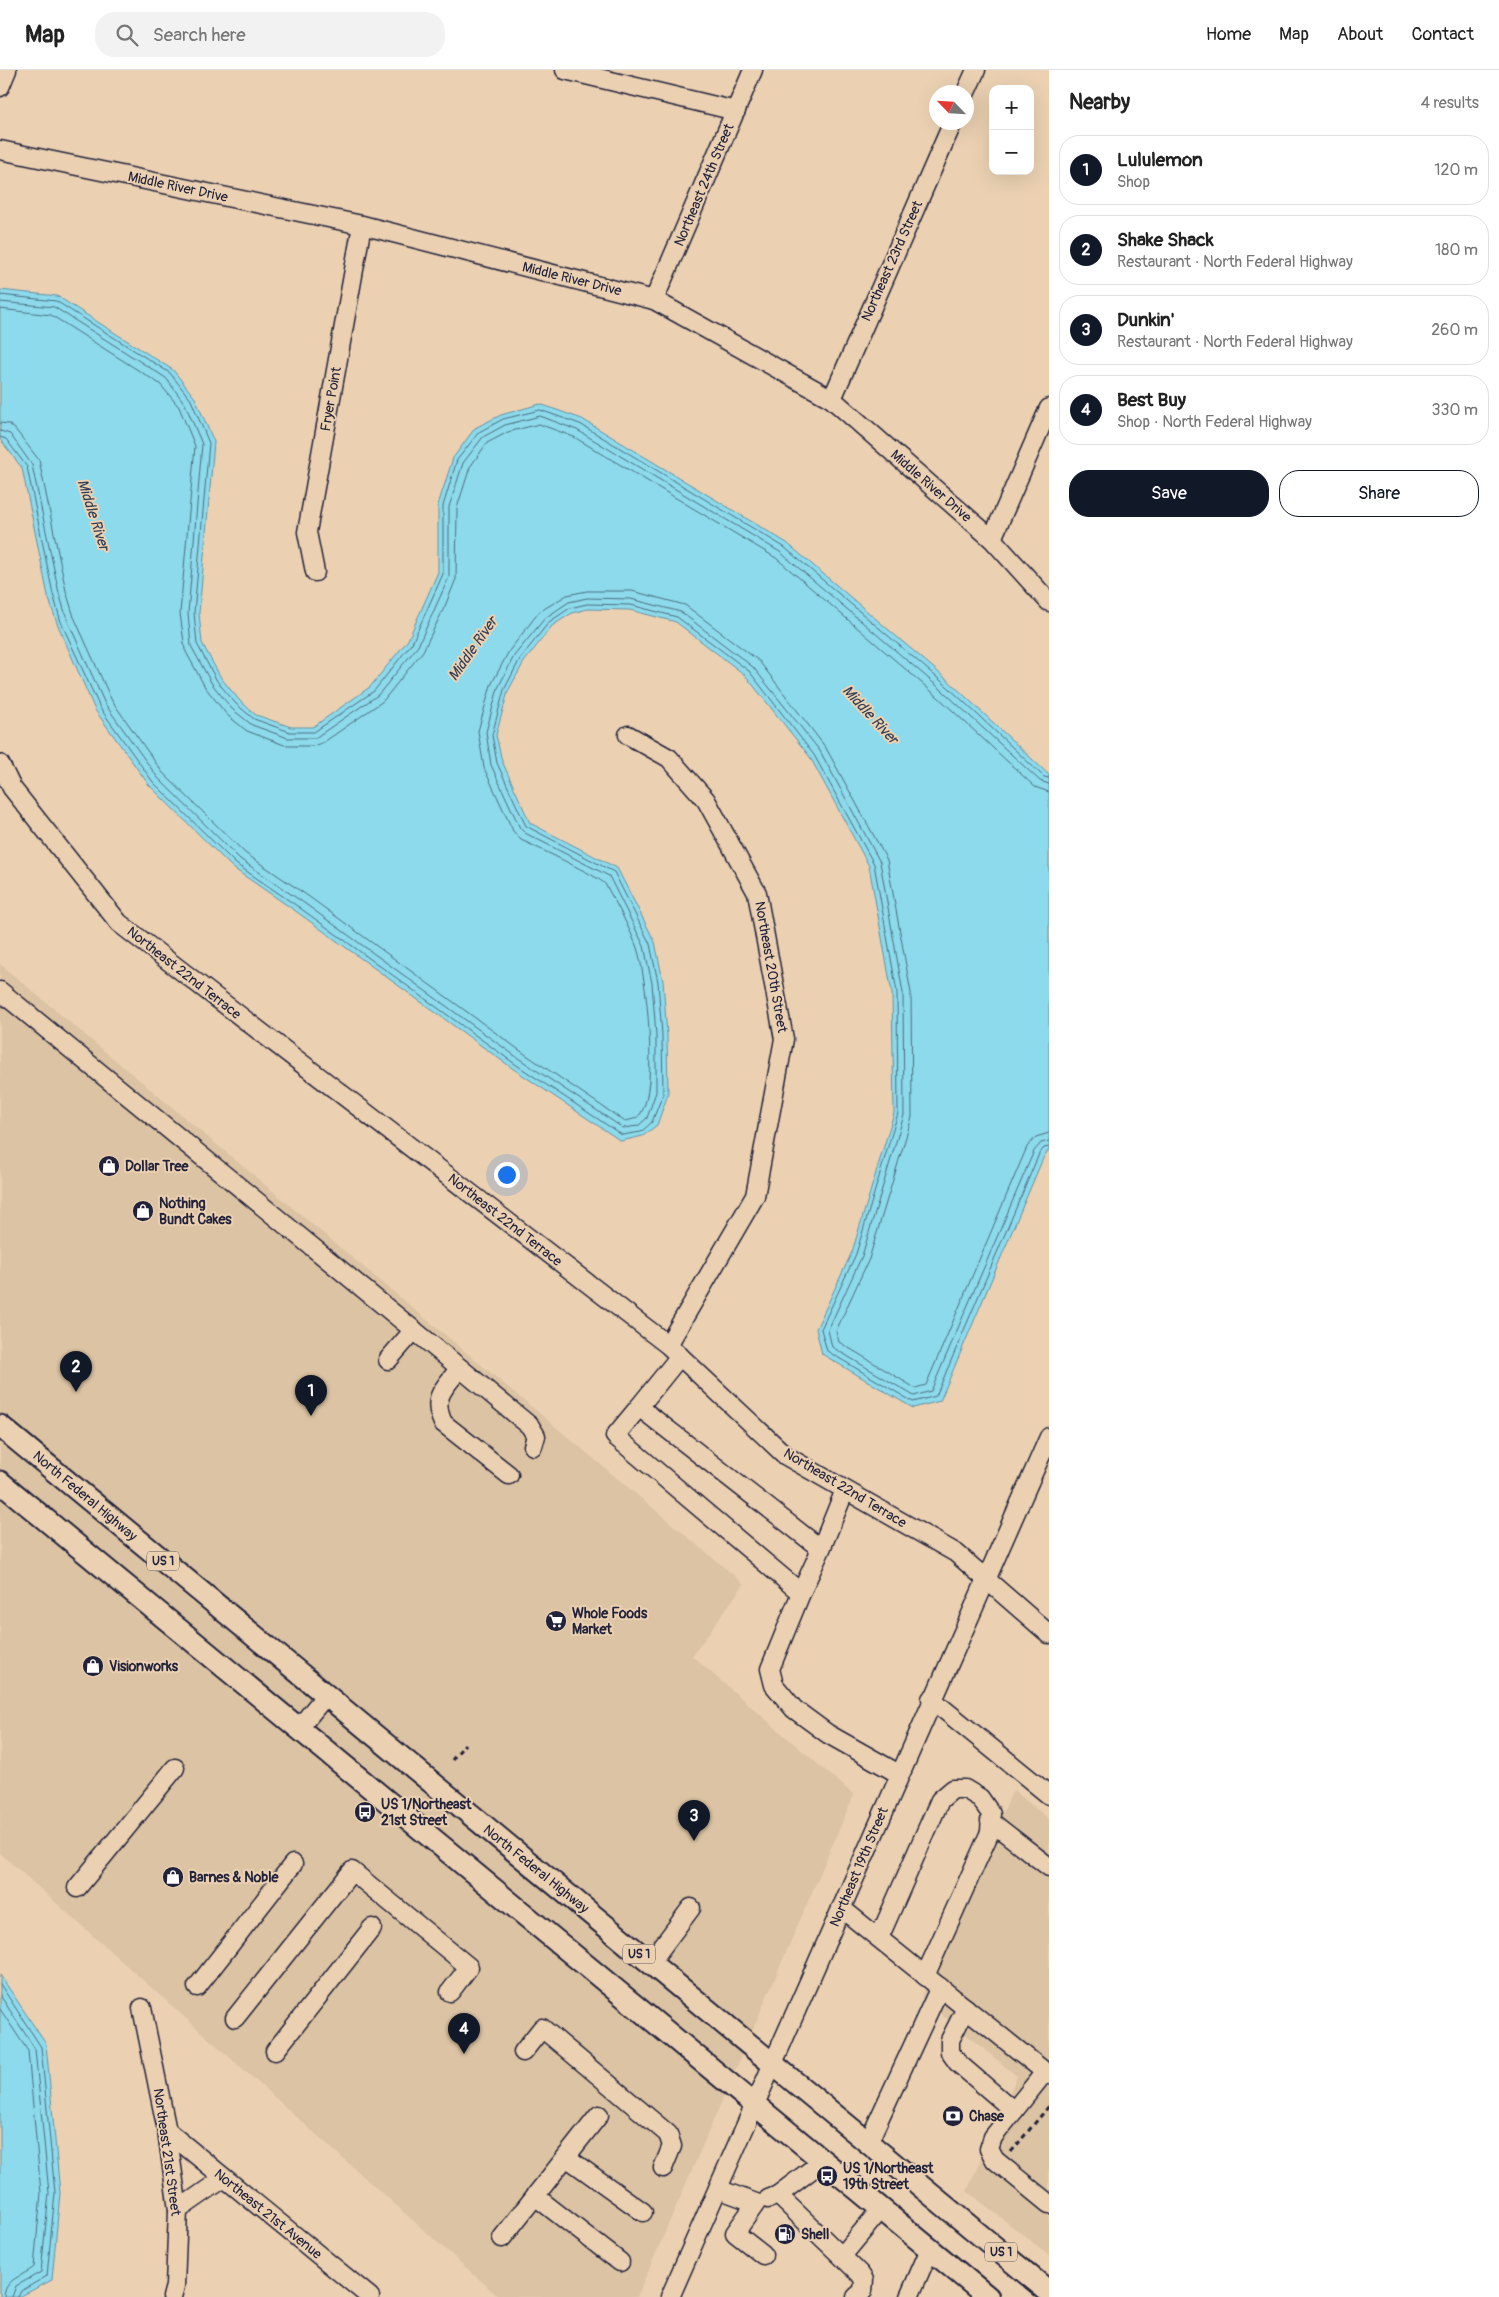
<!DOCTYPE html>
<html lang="en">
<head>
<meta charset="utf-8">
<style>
  body { margin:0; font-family:Pangolin,sans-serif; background:#f2f2f2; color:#222 }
  .controls { position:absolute; right:15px; top:15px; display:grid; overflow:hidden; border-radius:10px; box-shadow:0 5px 20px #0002 }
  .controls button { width:45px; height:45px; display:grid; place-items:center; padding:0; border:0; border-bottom:1px solid #e0e0e0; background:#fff; color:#222; font:25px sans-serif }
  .compass { position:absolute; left:929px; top:15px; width:45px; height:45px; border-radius:50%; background:#fff; box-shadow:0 5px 20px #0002; rotate:295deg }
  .you { position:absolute; left:506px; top:1104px; width:18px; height:18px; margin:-12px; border:4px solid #fff; border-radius:50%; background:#1a73e8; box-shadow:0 0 0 8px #1a73e833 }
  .badge { display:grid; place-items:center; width:32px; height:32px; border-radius:50%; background:#111827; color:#fff; font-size:16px; font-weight:700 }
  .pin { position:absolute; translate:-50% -41px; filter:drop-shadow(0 1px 2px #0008) }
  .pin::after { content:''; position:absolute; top:26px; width:18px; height:15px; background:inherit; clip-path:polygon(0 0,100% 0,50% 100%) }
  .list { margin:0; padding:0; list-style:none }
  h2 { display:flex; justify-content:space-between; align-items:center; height:65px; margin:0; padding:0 20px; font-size:21px }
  h2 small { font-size:16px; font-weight:400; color:#767676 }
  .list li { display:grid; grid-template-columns:32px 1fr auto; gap:15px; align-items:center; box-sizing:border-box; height:70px; margin:0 10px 10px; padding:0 10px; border:1px solid #e0e0e0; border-radius:20px }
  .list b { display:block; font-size:19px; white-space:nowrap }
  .list p { margin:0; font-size:16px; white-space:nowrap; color:#767676 }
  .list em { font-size:16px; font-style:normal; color:#767676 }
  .actions { display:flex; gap:10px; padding:15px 20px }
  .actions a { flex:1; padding:11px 0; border:1px solid #111827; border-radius:20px; text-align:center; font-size:18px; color:#111827 }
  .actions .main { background:#111827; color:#fff }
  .icon { flex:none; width:28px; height:28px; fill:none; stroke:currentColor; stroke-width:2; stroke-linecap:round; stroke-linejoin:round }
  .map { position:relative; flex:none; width:1049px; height:2227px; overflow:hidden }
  header { display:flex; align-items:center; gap:30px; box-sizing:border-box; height:70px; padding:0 25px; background:#fff; border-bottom:1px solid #e0e0e0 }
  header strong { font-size:24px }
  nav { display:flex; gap:28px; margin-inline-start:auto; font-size:18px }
  .search { width:350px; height:45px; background:#f2f2f2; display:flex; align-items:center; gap:12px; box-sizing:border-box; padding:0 18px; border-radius:20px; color:#767676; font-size:19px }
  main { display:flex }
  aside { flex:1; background:#fff }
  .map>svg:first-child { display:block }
</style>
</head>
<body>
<header>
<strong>Map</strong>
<div class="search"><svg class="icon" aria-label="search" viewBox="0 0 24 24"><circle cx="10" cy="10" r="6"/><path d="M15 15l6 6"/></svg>Search here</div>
<nav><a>Home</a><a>Map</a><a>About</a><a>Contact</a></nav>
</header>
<main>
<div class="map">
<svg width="1049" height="2227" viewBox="0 0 1049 2227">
  <rect width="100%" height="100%" fill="#ebd1b2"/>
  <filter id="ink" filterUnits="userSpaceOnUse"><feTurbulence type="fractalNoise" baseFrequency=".02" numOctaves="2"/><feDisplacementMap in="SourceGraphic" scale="10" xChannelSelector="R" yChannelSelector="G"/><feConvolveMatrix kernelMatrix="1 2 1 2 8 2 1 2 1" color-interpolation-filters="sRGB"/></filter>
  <g filter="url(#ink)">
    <g fill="#dbc3a3">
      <path d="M0,894l744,620 -52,72 162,139 -217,502h-138l-499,-444z"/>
      <path d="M1013,1720l36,29v436l-82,-64 50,-115 -96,-78z"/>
    </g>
    <g fill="#8cdaeb" stroke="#6290a5">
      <path d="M0,220l57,6 116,74 22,28 19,44 -15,171 3,30 19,35 19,23 16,14 35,12h22l57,-40 38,-47 30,-68v-67l15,-47 22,-30 26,-13 39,-11 42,15 205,124 164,140 98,92v375l-5,6 -104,245 -27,7 -91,-54 -6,-25 36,-77 42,-139 -2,-120 -23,-127 -59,-109 -65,-82 -69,-53 -46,-12 -43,-1 -15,4 -20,13 -28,36 -16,29 -12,44 6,26 28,62 87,45 38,74 8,39 4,54 1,59 -11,31 -14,11 -22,5 -109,-73 -215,-156 -64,-44 -84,-83 -54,-75 -38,-87 -9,-27 -26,-128 -22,-29z"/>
      <path d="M0,1905l46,69 14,149 -8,87 -33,17h-19z"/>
    </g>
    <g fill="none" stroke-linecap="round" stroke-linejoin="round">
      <g stroke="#4c6c81" stroke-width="1">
        <path d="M0,225l56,6 114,72 21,27 18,43 -15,170 3,31 20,37 19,23 18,15 36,13h24l60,-41 38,-48 31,-69v-68l14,-46 22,-28 24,-13 37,-9 40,14 204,123 163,139 97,91 5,1"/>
        <path d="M0,232l54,5 112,71 19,26 17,40 -14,169 3,33 21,38 20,25 20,16 36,13h27l63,-43 40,-49 31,-69v-70l14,-44 20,-26 22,-12 35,-9 37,14 203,122 163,139 97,90 9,3"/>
        <path d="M0,239l51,6 109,69 19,23 16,39 -15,167 5,37 20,37 22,28 20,16 40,15h26l11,-4 59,-41 40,-50 22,-45 11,-27 1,-71 13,-41 17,-24 21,-11 31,-8 35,13 202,121 162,139 97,90 14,5"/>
        <path d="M0,353l9,1 6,5 24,31 27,131 8,26 38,84 51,72 82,80 63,43 214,156 102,69c7,-1 13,-2 17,-8 17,-25 6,-135 -4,-165 -5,-15 -23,-50 -32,-64 -5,-7 -71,-38 -84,-44l-8,-9 -29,-63 -6,-37 13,-46 18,-34 30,-39 28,-17 20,-4h45l53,14 74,56 67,87 61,112 24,133 1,124 -43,142 -33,72 3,11 76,46 11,-3 101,-238 9,-10 13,-4"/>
        <path d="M0,361l10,3 22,31 27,128 8,26 38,85 53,74 82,81 64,44 214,155 105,70 15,-2 9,-8 9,-26v-57l-4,-52 -8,-37 -35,-70 -84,-43 -5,-5 -29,-63 -5,-33 12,-44 16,-32 31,-38 24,-16 18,-4 44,1 50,13 72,55 67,84 60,111 23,131 1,122 -42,141 -34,74 4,17 82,49 17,-5 103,-240 7,-8 8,-2"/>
        <path d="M0,367l6,2 21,28 26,127 8,28 39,86 53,74 83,82 64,44 215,156 107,71 19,-3 11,-10 11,-28 -1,-59 -4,-53 -8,-38 -36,-72 -88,-46 -29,-63 -5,-28 12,-45 16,-31 29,-37 21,-14 17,-4 44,1 46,12 72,54 65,84 60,109 23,128 1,121 -42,141 -35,75 6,22 86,51 23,-6 103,-242 5,-6 5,-1"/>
        <path d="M0,1914l41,63 14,146 -8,83 -26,15 -3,6"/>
        <path d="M0,1925l35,54 14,144 -8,79 -25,14 -4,11"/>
        <path d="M0,1939l28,42 13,142 -7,74c-12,10 -29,11 -30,30"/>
      </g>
      <g stroke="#22223b" stroke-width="21">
        <g id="minor">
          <path d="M565,0l171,41"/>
          <path d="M0,17l7,-17"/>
          <path d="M966,22l10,-22"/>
          <path d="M0,80l362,75 292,75 178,99 160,140 57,63"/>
          <path d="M654,230l99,-230"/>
          <path d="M832,329l121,-277"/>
          <path d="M992,469l57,-131"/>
          <path d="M315,502l-8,-40 55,-307"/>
          <path d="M628,665l41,23 37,42 51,93 27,146 -29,157 -87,149"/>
          <path d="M0,694l12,24 107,135 549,422 118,111 170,97 93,81"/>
          <path d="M0,921l460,377"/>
          <path d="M388,1290l26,-30"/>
          <path d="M639,1337l41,-51"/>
          <path d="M509,1405l-66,-52c-12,-26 1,-35 17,-55l70,58 6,10 -3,10"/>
          <path d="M821,1479l-20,44 -186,-157 24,-29 182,142 24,-59"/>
          <path d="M801,1523l-31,76 4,16 20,24 34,25 71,40"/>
          <path d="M931,1629l118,96"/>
          <path d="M299,1658l27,-33"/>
          <path d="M990,1751l59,46"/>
          <path d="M77,1818l98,-120"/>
          <path d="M841,1838l208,167"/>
          <path d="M879,1868l61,-138 13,-11h12l15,9 11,16 -1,18 -65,144"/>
          <path d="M650,1893l41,-55"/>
          <path d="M197,1917l96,-123"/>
          <path d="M142,1938l25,123 11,79 -3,76 -3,11"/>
          <path d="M966,1938l-16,32v12l8,11 56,48"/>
          <path d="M235,1948l117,-147 117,96 -19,25"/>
          <path d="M275,1981l97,-123"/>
          <path d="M523,1982l19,-24 126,106 4,12 -9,22"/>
          <path d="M1045,2002l-52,65 -4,12 6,11 54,44"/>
          <path d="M167,2061l203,166"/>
          <path d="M868,2073l72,-156"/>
          <path d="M566,2087l77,55"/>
          <path d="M718,2119l38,14 -21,30 28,22"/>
          <path d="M778,2125l82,79 4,6 -1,11 -7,6"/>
          <path d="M535,2126l85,66"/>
          <path d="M768,2129l10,-4 45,-34"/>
          <path d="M178,2140l46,-32"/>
          <path d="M502,2168l97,-123"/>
          <path d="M842,2186l39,-47"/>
          <path d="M670,2227c127,-286 250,-574 379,-860"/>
          <path d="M909,2227l21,-48"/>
        </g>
      </g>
      <g stroke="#22223b" stroke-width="25">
        <g id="major">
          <path d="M0,1356l1049,866"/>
          <path d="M0,1412l988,815"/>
        </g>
      </g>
      <g stroke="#22223b" stroke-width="3" stroke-dasharray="5 4" stroke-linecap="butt">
        <path d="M452,1690l13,-16"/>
        <path d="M1011,2082l38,-46"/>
      </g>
      <use href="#minor" stroke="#ebd1b2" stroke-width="18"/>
      <use href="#major" stroke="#ebd1b2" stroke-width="21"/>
    </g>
  </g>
  <defs>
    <g id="shop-disc" transform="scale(1.125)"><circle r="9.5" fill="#22223b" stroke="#ebd1b2"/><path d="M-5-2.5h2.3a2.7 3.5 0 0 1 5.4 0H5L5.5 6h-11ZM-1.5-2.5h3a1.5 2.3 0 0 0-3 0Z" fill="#fff"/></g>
    <g id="supermarket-disc" transform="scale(1.125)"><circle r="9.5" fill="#22223b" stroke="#ebd1b2"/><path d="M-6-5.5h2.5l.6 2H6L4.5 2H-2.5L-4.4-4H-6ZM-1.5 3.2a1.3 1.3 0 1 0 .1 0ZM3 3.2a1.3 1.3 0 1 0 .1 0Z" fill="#fff"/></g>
    <g id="bus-disc" transform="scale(1.125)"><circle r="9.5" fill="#22223b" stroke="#ebd1b2"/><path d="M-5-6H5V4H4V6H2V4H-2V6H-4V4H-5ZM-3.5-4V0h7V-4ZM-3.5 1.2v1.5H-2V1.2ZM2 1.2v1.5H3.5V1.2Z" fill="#fff"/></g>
    <g id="bank-disc" transform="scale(1.125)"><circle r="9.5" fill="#22223b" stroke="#ebd1b2"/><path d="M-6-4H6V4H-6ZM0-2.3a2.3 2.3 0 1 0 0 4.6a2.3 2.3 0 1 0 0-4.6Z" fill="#fff"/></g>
    <g id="fuel-disc" transform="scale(1.125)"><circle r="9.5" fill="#22223b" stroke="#ebd1b2"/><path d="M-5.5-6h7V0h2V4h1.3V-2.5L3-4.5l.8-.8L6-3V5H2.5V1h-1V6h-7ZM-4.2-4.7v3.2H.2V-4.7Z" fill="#fff"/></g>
  </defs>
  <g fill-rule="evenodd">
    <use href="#shop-disc" x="109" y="1096"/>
    <use href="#shop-disc" x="143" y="1141"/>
    <use href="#supermarket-disc" x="556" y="1551"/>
    <use href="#shop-disc" x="93" y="1596"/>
    <use href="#bus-disc" x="365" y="1742"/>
    <use href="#shop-disc" x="173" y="1807"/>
    <use href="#bank-disc" x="953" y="2046"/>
    <use href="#bus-disc" x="827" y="2106"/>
    <use href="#fuel-disc" x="785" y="2164"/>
  </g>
  <g text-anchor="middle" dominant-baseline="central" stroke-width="4" stroke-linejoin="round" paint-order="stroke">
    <g fill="#ebd1b2" stroke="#5e565f" stroke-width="1">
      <rect x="147" y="1481.5" width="32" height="19" rx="4"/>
      <rect x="623" y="1874.5" width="32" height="19" rx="4"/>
      <rect x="985" y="2172.5" width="32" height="19" rx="4"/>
    </g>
    <g font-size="12" font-weight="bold" fill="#22223b">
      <text x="163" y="1491">US 1</text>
      <text x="639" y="1884">US 1</text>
      <text x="1001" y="2182">US 1</text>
    </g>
    <g font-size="14" fill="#22223b" stroke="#ebd1b2">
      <text transform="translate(704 115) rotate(-67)">Northeast 24th Street</text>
      <text transform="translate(178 117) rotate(12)">Middle River Drive</text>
      <text transform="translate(892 191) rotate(-66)">Northeast 23rd Street</text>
      <text transform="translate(572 209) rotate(14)">Middle River Drive</text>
      <text transform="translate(331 329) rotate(-80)">Fryer Point</text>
      <text transform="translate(931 416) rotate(41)">Middle River Drive</text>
      <text transform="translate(771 897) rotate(80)">Northeast 20th Street</text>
      <text transform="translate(184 903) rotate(38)">Northeast 22nd Terrace</text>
      <text transform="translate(505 1150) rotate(38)">Northeast 22nd Terrace</text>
      <text transform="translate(845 1418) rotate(31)">Northeast 22nd Terrace</text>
      <text transform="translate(85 1426) rotate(40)">North Federal Highway</text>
      <text transform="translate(859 1797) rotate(-67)">Northeast 19th Street</text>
      <text transform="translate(536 1799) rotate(39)">North Federal Highway</text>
      <text transform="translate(167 2082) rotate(82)">Northeast 21st Street</text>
      <text transform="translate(268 2144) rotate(39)">Northeast 21st Avenue</text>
    </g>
    <g font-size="14" font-weight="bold" fill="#22223b" stroke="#ebd1b2" text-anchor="start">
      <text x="125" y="1096">Dollar Tree</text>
      <text x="159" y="1133">Nothing<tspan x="159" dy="16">Bundt Cakes</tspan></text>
      <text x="572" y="1543">Whole Foods<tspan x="572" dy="16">Market</tspan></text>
      <text x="109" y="1596">Visionworks</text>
      <text x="381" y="1734">US 1/Northeast<tspan x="381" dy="16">21st Street</tspan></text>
      <text x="189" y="1807">Barnes &amp; Noble</text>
      <text x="969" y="2046">Chase</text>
      <text x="843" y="2098">US 1/Northeast<tspan x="843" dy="16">19th Street</tspan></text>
      <text x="801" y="2164">Shell</text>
    </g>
    <g font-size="15" font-style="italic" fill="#323e55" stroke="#ebd1b2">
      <text transform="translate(93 445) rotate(72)">Middle River</text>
      <text transform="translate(473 579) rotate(-55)">Middle River</text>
      <text transform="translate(870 645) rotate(47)">Middle River</text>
    </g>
  </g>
</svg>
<div class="controls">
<button>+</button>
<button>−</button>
</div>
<svg class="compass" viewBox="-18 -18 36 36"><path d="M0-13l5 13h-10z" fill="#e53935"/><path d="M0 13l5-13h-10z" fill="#767676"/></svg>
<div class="you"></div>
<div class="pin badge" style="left:311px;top:1346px">1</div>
<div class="pin badge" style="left:76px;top:1322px">2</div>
<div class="pin badge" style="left:694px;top:1771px">3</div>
<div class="pin badge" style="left:464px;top:1984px">4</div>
</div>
<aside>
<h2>Nearby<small>4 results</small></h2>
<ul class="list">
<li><span class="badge">1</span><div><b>Lululemon</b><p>Shop</p></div><em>120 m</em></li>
<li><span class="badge">2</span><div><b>Shake Shack</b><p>Restaurant · North Federal Highway</p></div><em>180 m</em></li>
<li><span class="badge">3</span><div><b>Dunkin'</b><p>Restaurant · North Federal Highway</p></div><em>260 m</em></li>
<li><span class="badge">4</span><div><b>Best Buy</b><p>Shop · North Federal Highway</p></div><em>330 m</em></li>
</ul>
<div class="actions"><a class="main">Save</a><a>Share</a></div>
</aside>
</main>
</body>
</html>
